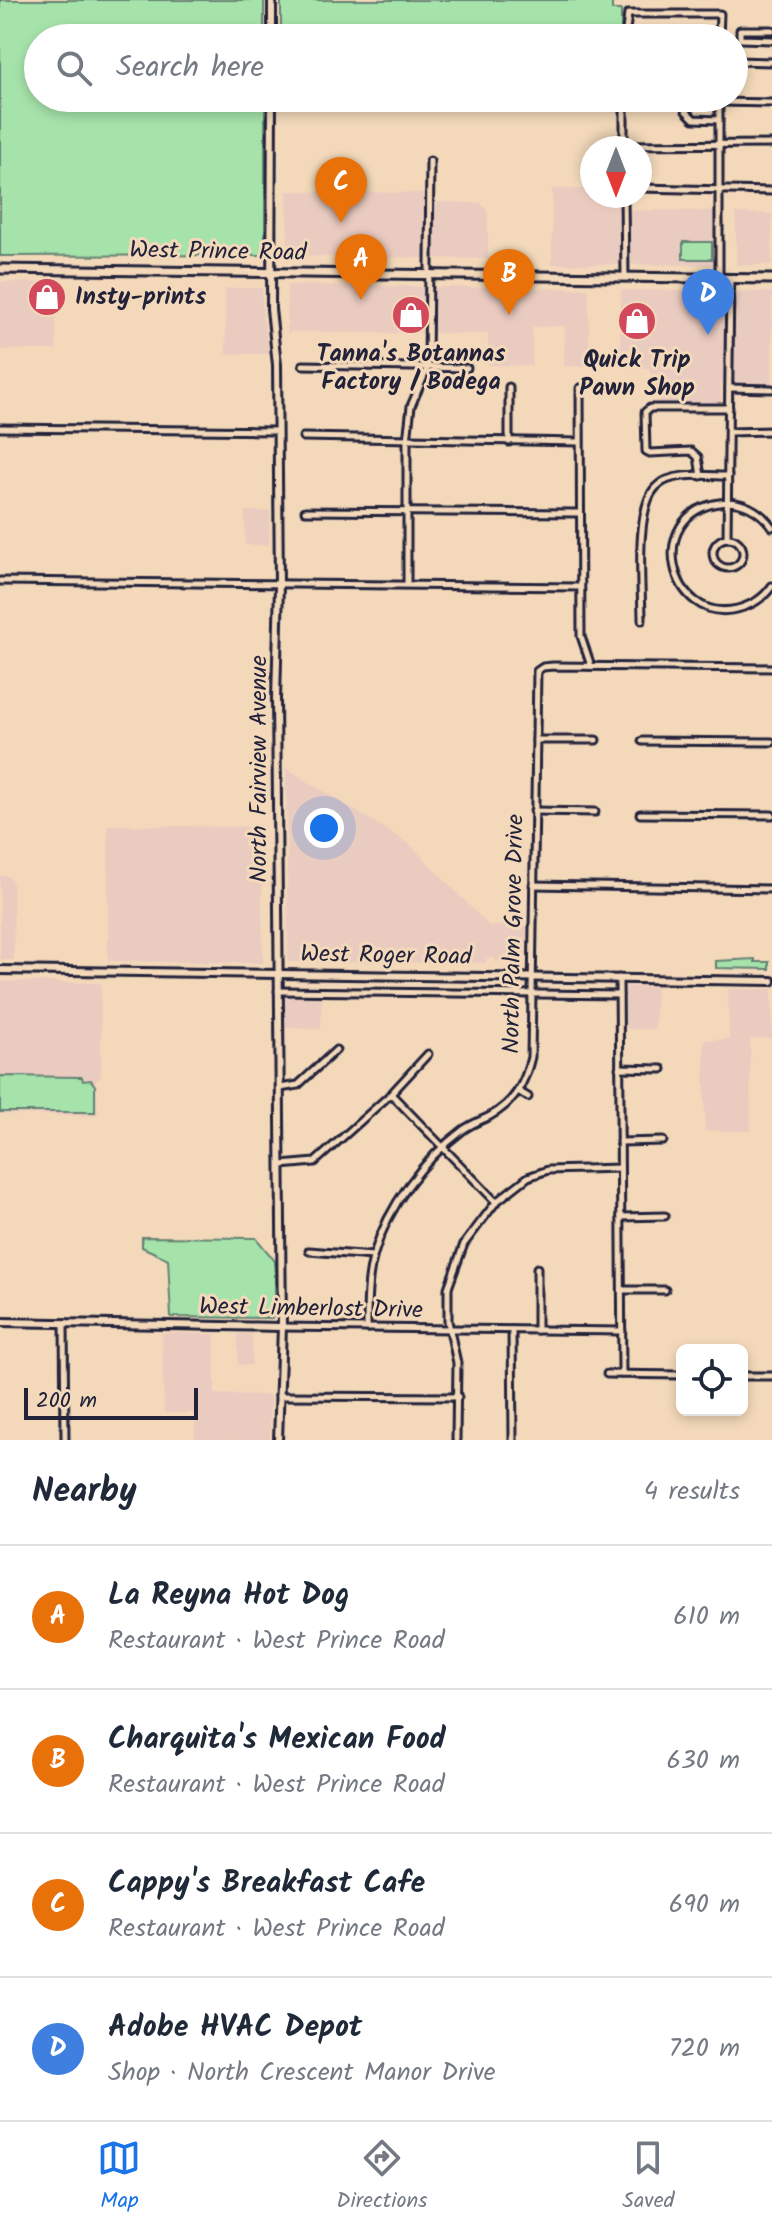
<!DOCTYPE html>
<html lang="en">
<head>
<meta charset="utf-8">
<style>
  body { margin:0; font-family:Kalam,sans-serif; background:#f2f2f3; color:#1f2937 }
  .controls { position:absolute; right:24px; bottom:24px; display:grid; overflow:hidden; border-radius:12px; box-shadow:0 4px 12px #0003 }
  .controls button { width:72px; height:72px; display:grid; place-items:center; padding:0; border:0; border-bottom:2px solid #e0e1e3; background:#fff; color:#1f2937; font:40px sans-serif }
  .compass { position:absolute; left:580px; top:136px; width:72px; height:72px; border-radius:50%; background:#fff; box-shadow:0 4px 12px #0003; rotate:180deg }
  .scale { position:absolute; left:24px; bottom:20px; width:174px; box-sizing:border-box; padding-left:8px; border:4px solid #22223b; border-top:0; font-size:22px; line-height:28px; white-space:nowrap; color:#22223b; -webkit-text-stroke:6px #f3d9ba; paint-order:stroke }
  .you { position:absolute; left:324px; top:828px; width:28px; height:28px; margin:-20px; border:6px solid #fff; border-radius:50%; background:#1a73e8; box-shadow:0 0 0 12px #1a73e833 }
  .badge { display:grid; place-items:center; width:52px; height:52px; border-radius:50%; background:#1a73e8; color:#fff; font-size:26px; font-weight:700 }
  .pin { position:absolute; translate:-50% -66px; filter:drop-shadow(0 2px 4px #0008) }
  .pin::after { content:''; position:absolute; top:42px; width:28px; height:24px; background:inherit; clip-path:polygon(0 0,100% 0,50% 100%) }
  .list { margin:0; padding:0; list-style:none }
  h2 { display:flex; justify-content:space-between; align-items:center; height:104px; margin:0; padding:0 32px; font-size:34px }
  h2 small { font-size:26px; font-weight:400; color:#747a83 }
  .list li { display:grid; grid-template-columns:52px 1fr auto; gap:24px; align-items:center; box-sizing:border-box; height:144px; padding:0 32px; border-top:2px solid #e0e1e3 }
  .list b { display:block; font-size:30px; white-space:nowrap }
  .list p { margin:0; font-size:26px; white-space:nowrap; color:#747a83 }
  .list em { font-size:26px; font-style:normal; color:#747a83 }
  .icon { flex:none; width:44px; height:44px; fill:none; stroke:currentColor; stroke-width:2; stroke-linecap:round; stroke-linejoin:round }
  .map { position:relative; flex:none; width:772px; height:1440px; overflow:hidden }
  .search { position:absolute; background:#fff; box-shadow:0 4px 12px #0003; left:24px; right:24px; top:24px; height:88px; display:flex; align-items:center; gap:20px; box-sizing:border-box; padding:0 28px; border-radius:44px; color:#747a83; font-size:30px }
  .sheet { height:680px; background:#fff }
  nav { display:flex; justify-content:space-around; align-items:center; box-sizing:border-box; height:112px; border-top:2px solid #e0e1e3; background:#fff; font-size:22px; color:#747a83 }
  nav a { display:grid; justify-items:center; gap:4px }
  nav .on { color:#1a73e8 }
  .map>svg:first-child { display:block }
</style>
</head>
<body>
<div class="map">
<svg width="772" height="1440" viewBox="0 0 772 1440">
  <rect width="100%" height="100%" fill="#f3d9ba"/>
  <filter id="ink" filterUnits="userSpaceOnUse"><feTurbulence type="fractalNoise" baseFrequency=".0125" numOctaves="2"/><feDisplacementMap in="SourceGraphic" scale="16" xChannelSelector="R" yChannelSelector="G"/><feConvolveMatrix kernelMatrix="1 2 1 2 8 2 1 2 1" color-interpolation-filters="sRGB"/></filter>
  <g filter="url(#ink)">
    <g fill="#eacbc0">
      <path d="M552,189h40v7h28v14l95,1 -1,54 -162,-1z"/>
      <path d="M287,191l138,2 1,9 55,1 7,9v47l-196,-3 -4,-5z"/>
      <path d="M736,213l36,1v51h-36z"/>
      <path d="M0,282l56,1v67h-56z"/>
      <path d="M287,285l302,4v78l-25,-1 1,-40 -33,1v39l-44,-1v-31l-197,-2 -4,2z"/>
      <path d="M225,288h37l1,31 6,35h-43z"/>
      <path d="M621,290l151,2v92h-51v20h-63v-12h-4l-5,-24 -29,-1z"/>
      <path d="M245,511h25l-1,34h-24z"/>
      <path d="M286,768l125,77 81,84 1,-3h34l-3,37 -29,-1v-4h-8l-2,5 -197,-1z"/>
      <path d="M108,825l153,2 2,136 -155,-2z"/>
      <path d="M0,876h8l5,6 1,78h-14z"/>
      <path d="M0,981l101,2v93l-6,6 2,3 1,28 -3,3 -95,-2z"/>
      <path d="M614,986l42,1 -1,42h-41z"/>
      <path d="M728,989h44v49l-22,1 1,92h-46l-1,-91 25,-1z"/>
      <path d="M285,994h37l-1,35 -37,-1z"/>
      <path d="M162,1333l53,1v60l55,1v45h-75v-27h-31z"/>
      <rect x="238" y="1334" width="14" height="31"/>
    </g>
    <g fill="#a6e3ab" stroke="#648273" stroke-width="2">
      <path d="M0,0h264v38h-226v60h227v157l-265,1z"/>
      <path d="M281,0h331v10h9v28h-340z"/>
      <path d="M332,98h288v4z"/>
      <rect x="683" y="242" width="29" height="17"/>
      <path d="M755,959v3h14v7l-53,-1v-7z"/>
      <path d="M0,1076l82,1 1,4 8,-1 4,6v26h-95z"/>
      <path d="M142,1237l114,1 19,23v54l-3,3 -101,-1 -3,-58 -26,-12z"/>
    </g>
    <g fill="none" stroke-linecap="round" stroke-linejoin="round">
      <g stroke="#22223b" stroke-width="11">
        <g id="minor">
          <path d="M772,30h-32v9l32,1"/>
          <path d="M625,38l3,-24h92l-1,24"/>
          <path d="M734,61l38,1"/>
          <path d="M685,98l1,13 8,8 25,1"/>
          <path d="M624,101l59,1"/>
          <path d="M719,102l53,1"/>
          <path d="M624,145l148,-1"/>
          <path d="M624,147v-46"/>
          <path d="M640,188l132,3"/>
          <path d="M624,196l1,81"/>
          <path d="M719,278v-180"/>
          <path d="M303,365l164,3"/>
          <path d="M509,387v55"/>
          <path d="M580,388l1,248 10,30"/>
          <path d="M729,388l43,1"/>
          <path d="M0,428l277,3"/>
          <path d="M729,432l43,-1"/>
          <path d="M303,437l276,5"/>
          <path d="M701,476l-3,-19 -7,-6 -41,2 -4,-2 -1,-39 5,-4h79"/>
          <path d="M305,511l274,2"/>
          <path d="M772,527c-12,-17 -32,-28 -53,-24 -75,11 -50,122 18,106 15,-4 26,-10 35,-23"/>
          <path d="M727,538l3,-260"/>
          <circle cx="728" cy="553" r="15"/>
          <path d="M0,581l580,6"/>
          <path d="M407,584v-143l4,-35 17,-39 2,-206"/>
          <path d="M642,620c0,-31 -8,-111 14,-133 15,-16 52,-11 72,-11"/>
          <path d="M536,740h60"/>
          <path d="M642,741l130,1"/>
          <path d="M534,811l61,1"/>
          <path d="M640,814l132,1"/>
          <path d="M533,885l239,4"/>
          <path d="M619,978l3,396"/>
          <path d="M278,991l341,4"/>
          <path d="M619,1068l43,1"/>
          <path d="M280,1088l18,-3 38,-35"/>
          <path d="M518,1091l10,6"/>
          <path d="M391,1094l105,108"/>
          <path d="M620,1142l43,-1"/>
          <path d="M281,1165l34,-3 76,-68 37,-40"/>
          <path d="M621,1217l44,-1"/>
          <path d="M309,1251l64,5"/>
          <path d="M622,1290h43"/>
          <path d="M64,1323l1,117"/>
          <path d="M282,1327l340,4"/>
          <path d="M367,1328c0,-24 0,-50 7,-74 14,-48 49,-94 89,-124 8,-6 19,-10 27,-14 25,-14 35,-33 41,-59l6,-386 6,-4 10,-1 219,2"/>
          <path d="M512,1330l1,110"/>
          <path d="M537,1330v-62"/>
          <path d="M607,1374l75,1"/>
          <path d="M742,1376h30"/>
          <path d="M279,1396l179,1"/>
          <path d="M456,1440l1,-77 -9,-42v-33l16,-44 32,-42 32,-25 20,-7 72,-2"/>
        </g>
      </g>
      <g stroke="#22223b" stroke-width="12">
        <g id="tertiary">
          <path d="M272,38v-38"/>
          <path d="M272,98l-1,211 6,56 2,220 -3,114 6,628 -4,113"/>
          <path d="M0,970l772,11"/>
          <path d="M0,1322l282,5"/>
        </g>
      </g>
      <g stroke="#22223b" stroke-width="13">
        <path id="secondary" d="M0,269l772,10"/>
      </g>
      <use href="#minor" stroke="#f3d9ba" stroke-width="5"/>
      <use href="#tertiary" stroke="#f3d9ba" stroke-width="6"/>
      <use href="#secondary" stroke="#f3d9ba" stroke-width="7"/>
    </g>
  </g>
  <defs>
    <g id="shop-disc" transform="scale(2)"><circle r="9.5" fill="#d1495b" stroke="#f3d9ba"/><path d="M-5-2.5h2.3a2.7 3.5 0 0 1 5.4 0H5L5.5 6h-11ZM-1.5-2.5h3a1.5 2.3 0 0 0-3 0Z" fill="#fff"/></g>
  </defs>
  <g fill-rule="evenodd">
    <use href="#shop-disc" x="47" y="297"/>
    <use href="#shop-disc" x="411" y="315"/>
    <use href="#shop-disc" x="637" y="321"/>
  </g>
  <g text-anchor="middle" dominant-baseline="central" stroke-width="6" stroke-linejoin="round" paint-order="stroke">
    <g font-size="24" fill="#22223b" stroke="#f3d9ba">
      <text transform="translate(218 252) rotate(1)">West Prince Road</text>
      <text transform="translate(259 769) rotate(-90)">North Fairview Avenue</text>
      <text transform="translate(514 934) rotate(-89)">North Palm Grove Drive</text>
      <text transform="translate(386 956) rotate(1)">West Roger Road</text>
      <text transform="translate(311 1309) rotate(1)">West Limberlost Drive</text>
    </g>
    <g font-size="24" font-weight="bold" fill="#22223b" stroke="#f3d9ba">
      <text x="75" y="297" text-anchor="start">Insty-prints</text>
      <text x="411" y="354">Tanna's Botannas<tspan x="411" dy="28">Factory / Bodega</tspan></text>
      <text x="637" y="360">Quick Trip<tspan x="637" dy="28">Pawn Shop</tspan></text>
    </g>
  </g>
</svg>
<div class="controls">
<button><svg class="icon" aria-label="locate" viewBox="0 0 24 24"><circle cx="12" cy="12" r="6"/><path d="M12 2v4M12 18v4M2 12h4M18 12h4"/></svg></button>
</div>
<svg class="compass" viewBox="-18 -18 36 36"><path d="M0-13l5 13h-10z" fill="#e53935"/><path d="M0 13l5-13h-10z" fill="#747a83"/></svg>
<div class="scale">200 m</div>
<div class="you"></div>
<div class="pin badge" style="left:361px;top:300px;background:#e8710a">A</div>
<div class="pin badge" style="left:509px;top:315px;background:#e8710a">B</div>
<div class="pin badge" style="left:341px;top:223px;background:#e8710a">C</div>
<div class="pin badge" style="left:708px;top:335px;background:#3f7fe0">D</div>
<div class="search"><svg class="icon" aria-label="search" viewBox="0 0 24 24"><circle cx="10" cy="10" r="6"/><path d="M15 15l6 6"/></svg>Search here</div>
</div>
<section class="sheet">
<h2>Nearby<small>4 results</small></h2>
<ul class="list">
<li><span class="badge" style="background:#e8710a">A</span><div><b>La Reyna Hot Dog</b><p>Restaurant · West Prince Road</p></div><em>610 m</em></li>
<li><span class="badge" style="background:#e8710a">B</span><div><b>Charquita's Mexican Food</b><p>Restaurant · West Prince Road</p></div><em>630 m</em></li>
<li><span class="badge" style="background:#e8710a">C</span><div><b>Cappy's Breakfast Cafe</b><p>Restaurant · West Prince Road</p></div><em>690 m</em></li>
<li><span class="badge" style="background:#3f7fe0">D</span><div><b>Adobe HVAC Depot</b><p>Shop · North Crescent Manor Drive</p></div><em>720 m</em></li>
</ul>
</section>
<nav>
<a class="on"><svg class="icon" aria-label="map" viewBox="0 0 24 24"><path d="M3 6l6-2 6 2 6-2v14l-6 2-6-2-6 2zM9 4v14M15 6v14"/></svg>Map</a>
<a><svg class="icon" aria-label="directions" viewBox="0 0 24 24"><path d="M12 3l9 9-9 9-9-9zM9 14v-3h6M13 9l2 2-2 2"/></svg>Directions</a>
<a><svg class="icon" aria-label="saved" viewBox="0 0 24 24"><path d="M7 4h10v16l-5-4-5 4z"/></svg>Saved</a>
</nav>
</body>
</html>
